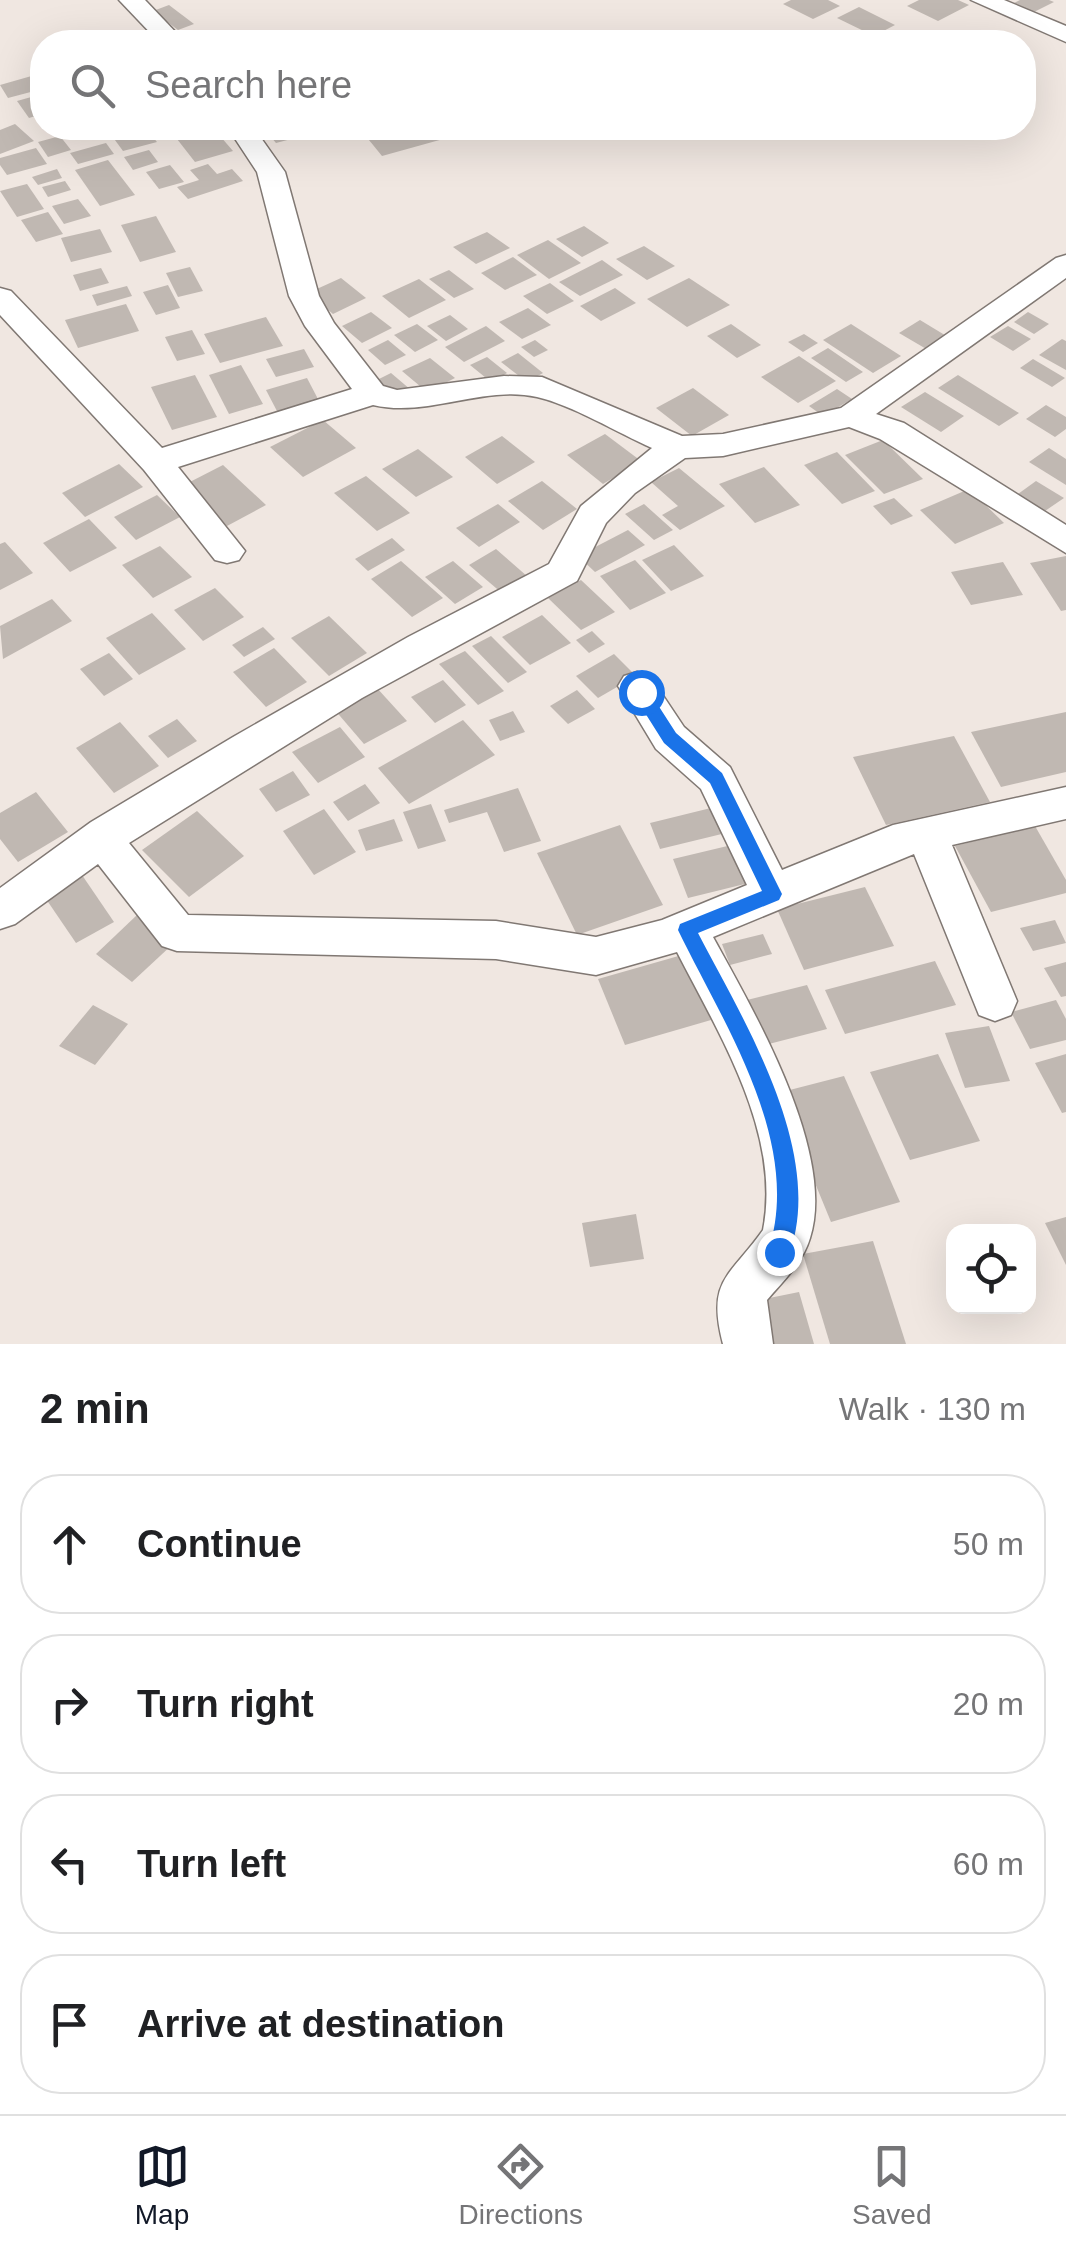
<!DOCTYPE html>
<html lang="en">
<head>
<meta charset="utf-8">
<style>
  body { margin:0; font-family:Arial,sans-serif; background:#f6f6f6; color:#202124 }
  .controls { position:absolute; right:30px; bottom:30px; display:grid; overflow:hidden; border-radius:20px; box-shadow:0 10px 40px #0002 }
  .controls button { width:90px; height:90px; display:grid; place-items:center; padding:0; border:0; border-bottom:2px solid #e0e0e0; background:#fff; color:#202124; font:50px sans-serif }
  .stop { position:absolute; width:30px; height:30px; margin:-22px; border:8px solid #1a73e8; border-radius:50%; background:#fff }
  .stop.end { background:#1a73e8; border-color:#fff; box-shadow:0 2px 10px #0008 }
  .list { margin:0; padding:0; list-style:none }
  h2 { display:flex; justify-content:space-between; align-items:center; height:130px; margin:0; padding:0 40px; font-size:42px }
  h2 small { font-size:32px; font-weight:400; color:#757577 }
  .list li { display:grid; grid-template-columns:65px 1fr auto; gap:30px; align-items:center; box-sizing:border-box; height:140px; margin:0 20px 20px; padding:0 20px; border:2px solid #e0e0e0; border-radius:40px }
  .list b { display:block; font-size:38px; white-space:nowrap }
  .list em { font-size:32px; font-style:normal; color:#757577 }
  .icon { flex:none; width:55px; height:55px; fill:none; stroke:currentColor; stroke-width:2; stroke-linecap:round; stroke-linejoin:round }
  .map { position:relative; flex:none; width:1066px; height:1344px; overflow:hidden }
  .search { position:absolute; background:#fff; box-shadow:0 10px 40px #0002; left:30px; right:30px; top:30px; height:110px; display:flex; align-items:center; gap:25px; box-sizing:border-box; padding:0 35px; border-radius:40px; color:#757577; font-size:38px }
  .sheet { height:770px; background:#fff }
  nav { display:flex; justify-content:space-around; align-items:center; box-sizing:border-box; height:140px; border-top:2px solid #e0e0e0; background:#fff; font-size:28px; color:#757577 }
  nav a { display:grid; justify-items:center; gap:5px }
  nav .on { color:#111827 }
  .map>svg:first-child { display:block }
</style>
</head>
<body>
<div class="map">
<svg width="1066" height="1344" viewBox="0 0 1066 1344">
  <rect width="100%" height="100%" fill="#f0e7e1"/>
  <g fill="#c0b8b2">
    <path d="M791,0h37l12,6 -27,13 -30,-15z"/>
    <path d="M919,0h39l11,5 -31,16 -31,-15z"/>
    <path d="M1020,0h29l5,2 -20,10 -20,-9z"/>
    <path d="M169,5l25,19 -16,6 -25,-19z"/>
    <path d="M859,7l36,18 -21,11 -37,-18z"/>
    <path d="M42,73v16l-34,9 -8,-13z"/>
    <path d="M42,94v20l-13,4 -12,-17z"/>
    <path d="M15,124l19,17 -34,13v-24z"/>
    <path d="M145,128l12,14 -34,9 -11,-15z"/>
    <path d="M152,128h52l1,1 -44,11z"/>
    <path d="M310,128l4,5 -38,10 -11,-13z"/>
    <path d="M447,128l7,8 -72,20 -22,-27z"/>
    <path d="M214,129l19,22 -38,11 -18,-23z"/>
    <path d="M60,136l11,14 -23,7 -10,-15z"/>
    <path d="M106,143l8,11 -36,10 -8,-11z"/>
    <path d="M36,148l11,16 -40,11 -7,-10v-7z"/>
    <path d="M149,150l9,12 -25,8 -9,-13z"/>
    <path d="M108,160l27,35 -35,11 -25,-36z"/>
    <path d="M208,164l9,10 15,-5 11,12 -55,18 -11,-12 22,-7 -9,-10z"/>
    <path d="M170,165l14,17 -25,7 -13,-17z"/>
    <path d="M57,169l5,9 -24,7 -6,-8z"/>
    <path d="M65,181l6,9 -23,7 -6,-10z"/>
    <path d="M27,184l17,25 -27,8 -17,-26z"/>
    <path d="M78,199l13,17 -27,8 -12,-18z"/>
    <path d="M48,212l15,22 -27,8 -15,-22z"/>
    <path d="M156,216l20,36 -36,10 -19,-37z"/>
    <path d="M584,226l25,17 -27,14 -26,-18z"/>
    <path d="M100,229l12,23 -41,10 -10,-24z"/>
    <path d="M487,232l23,16 -34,16 -23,-17z"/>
    <path d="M548,240l33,23 -32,16 -32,-24z"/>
    <path d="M644,246l31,20 -28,14 -31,-21z"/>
    <path d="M513,257l24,18 -32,15 -24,-17z"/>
    <path d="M602,260l21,15 -43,21 -21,-14z"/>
    <path d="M190,267l13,24 -25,6 -12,-24z"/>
    <path d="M101,268l8,15 -29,8 -7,-16z"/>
    <path d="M449,270l25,19 -20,9 -25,-19z"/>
    <path d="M341,278l25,20 -33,16 -25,-21z"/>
    <path d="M689,278l41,27 -43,22 -40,-28z"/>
    <path d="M419,279l27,21 -37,18 -27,-22z"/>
    <path d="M550,283l24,18 -27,13 -24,-18z"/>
    <path d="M168,285l12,23 -24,7 -13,-23z"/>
    <path d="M127,286l5,10 -35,10 -5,-11z"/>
    <path d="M615,288l21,15 -35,18 -21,-15z"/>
    <path d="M126,304l13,27 -61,17 -13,-28z"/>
    <path d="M528,308l23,17 -29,14 -23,-17z"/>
    <path d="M371,312l21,16 -30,15 -20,-17z"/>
    <path d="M1028,312l21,12 -15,10 -20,-12z"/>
    <path d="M450,315l18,14 -22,12 -19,-15z"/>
    <path d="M266,317l17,29 -63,17 -16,-29z"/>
    <path d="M920,320l28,17 -20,13 -29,-17z"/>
    <path d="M417,324l21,16 -23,12 -21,-17z"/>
    <path d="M731,324l30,21 -24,13 -30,-22z"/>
    <path d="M851,324l50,32 -28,17 -50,-33z"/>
    <path d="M486,326l19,15 -41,21 -19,-15z"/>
    <path d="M1008,326l23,13 -18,12 -23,-14z"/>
    <path d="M192,330l13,24 -28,7 -12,-24z"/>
    <path d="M804,334l14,9 -15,9 -15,-10z"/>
    <path d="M1062,339l4,2v29l-27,-15z"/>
    <path d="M388,340l18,15 -21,10 -17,-15z"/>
    <path d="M535,340l13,10 -14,7 -13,-10z"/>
    <path d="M828,348l35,24 -17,10 -35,-24z"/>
    <path d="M304,349l10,18 -38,10 -10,-18z"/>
    <path d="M518,353l25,20 -16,9 -26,-20z"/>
    <path d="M799,356l37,25 -38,22 -37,-26z"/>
    <path d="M487,357l20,16 -16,9 -21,-17z"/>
    <path d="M430,358l25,20 -28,14 -25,-21z"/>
    <path d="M1033,359l32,19 -13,9 -32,-19z"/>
    <path d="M241,365l22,39 -34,10 -20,-39z"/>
    <path d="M391,373l20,17 -18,9 -20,-17z"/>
    <path d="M195,375l22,42 -45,13 -21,-43z"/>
    <path d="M958,375l61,38 -20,13 -61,-38z"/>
    <path d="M307,378l12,23 -41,12 -12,-23z"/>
    <path d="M693,388l36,27 -37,21 -36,-28z"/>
    <path d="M837,389l15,10 -29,17 -14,-10z"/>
    <path d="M925,392l39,24 -23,16 -40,-25z"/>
    <path d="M1046,405l20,12v12l-11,8 -29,-18z"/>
    <path d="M323,420l33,28 -53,29 -33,-30z"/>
    <path d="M605,434l36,27 -38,23 -36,-29z"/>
    <path d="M502,436l33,26 -38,22 -32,-27z"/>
    <path d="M883,440l40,39 -39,15 -39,-39z"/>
    <path d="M1049,448l17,11v26l-37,-23z"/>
    <path d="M418,449l35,28 -37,20 -34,-28z"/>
    <path d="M837,452l38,39 -33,13 -38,-39z"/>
    <path d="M119,464l24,23 -58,30 -23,-24z"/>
    <path d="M223,465l43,40 -39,21 -43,-41z"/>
    <path d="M764,467l36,38 -45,18 -36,-39z"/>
    <path d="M679,468l46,38 -45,24 -18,-15 16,-9 -27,-24z"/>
    <path d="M366,476l44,37 -33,18 -43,-38z"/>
    <path d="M542,481l35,28 -34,21 -35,-29z"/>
    <path d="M1036,481l28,17 -19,13 -27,-17z"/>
    <path d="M969,489l35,34 -49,21 -35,-34z"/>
    <path d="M157,495l23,22 -44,23 -22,-23z"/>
    <path d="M894,498l19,18 -22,9 -18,-19z"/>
    <path d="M498,504l22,18 -41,25 -23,-19z"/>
    <path d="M644,504l29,26 -19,10 -29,-26z"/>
    <path d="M89,519l28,29 -47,24 -27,-29z"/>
    <path d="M628,530l17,15 -50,27 -17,-16z"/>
    <path d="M392,538l13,12 -37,21 -13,-12z"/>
    <path d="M5,542l28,31 -33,17v-46z"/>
    <path d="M674,545l30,31 -33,15 -29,-31z"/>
    <path d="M160,546l32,31 -39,21 -31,-33z"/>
    <path d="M496,549l40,35 -26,16 -41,-35z"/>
    <path d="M1066,556v54l-5,1 -31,-48z"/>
    <path d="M635,560l31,33 -36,17 -30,-34z"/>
    <path d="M401,561l42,37 -31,19 -41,-38z"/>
    <path d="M453,561l30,26 -28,17 -30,-27z"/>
    <path d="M1003,562l20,33 -52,10 -20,-33z"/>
    <path d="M581,580l34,32 -34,18 -33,-32z"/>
    <path d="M215,588l29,29 -41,24 -29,-31z"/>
    <path d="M52,599l20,22 -69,38 -3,-33z"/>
    <path d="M152,613l34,36 -47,26 -33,-37z"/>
    <path d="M542,615l29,28 -41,22 -28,-28z"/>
    <path d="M329,616l38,37 -38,23 -38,-38z"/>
    <path d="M263,627l12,12 -31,18 -12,-12z"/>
    <path d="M592,631l13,13 -16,9 -13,-13z"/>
    <path d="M491,636l36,36 -19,11 -36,-37z"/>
    <path d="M274,648l33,34 -41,25 -33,-35z"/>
    <path d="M465,651l39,40 -26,14 -39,-41z"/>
    <path d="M109,653l24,26 -29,17 -24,-27z"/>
    <path d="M614,654l22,22 -38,22 -22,-22z"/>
    <path d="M443,680l23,25 -31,18 -24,-26z"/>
    <path d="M376,687l31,34 -43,23 -30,-35z"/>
    <path d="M577,690l18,19 -27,15 -18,-18z"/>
    <path d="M513,711l12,21 -25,9 -11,-21z"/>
    <path d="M1066,712v60l-65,15 -30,-55z"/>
    <path d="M177,719l20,22 -29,17 -20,-22z"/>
    <path d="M463,720l32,35 -86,49 -31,-36z"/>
    <path d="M120,722l39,44 -45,27 -38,-45z"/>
    <path d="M340,727l25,30 -47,26 -26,-31z"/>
    <path d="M954,736l36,66 -104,23 -33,-68z"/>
    <path d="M293,771l17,24 -34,17 -17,-23z"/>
    <path d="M365,784l15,19 -32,18 -15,-19z"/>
    <path d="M518,788l23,53 -37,11 -17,-40 -38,11 -5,-13z"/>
    <path d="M36,792l32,40 -50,30 -18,-23v-26z"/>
    <path d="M431,804l15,37 -28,8 -15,-37z"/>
    <path d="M719,806l11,26 -70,17 -10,-26z"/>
    <path d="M324,809l32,43 -42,23 -31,-44z"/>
    <path d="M197,811l47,45 -55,41 -47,-47z"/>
    <path d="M394,819l9,22 -37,10 -8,-21z"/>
    <path d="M620,825l43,80 -86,30 -40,-82z"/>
    <path d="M1035,826l31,54v13l-75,19 -36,-66z"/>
    <path d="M740,843l17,38 -69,17 -15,-39z"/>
    <path d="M82,875l32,47 -38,21 -32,-47z"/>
    <path d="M865,887l29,59 -90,24 -27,-61z"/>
    <path d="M137,915l37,28 -42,39 -36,-28z"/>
    <path d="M1055,920l11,23 -33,8 -13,-23z"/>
    <path d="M763,934l9,20 -42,11 -8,-21z"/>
    <path d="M682,955l29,65 -86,25 -27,-66z"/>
    <path d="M935,961l21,44 -111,29 -20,-44z"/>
    <path d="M1066,962v34l-5,1 -17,-29z"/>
    <path d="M807,985l20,44 -70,18 -18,-45z"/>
    <path d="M1056,1000l10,19v21l-36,9 -19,-37z"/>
    <path d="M93,1005l35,19 -33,41 -36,-19z"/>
    <path d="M989,1026l21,55 -45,7 -20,-55z"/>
    <path d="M938,1054l42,87 -70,19 -40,-88z"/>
    <path d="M1066,1054v58l-4,1 -27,-50z"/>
    <path d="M844,1076l56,126 -69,20 -53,-129z"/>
    <path d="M636,1214l8,45 -54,8 -8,-44z"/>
    <path d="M1066,1217v48l-21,-42z"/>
    <path d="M873,1241l33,103h-76l-27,-90z"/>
    <path d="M799,1292l15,52h-48l-11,-43z"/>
  </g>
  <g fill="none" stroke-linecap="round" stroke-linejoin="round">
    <g stroke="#807873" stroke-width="3">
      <g id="minor">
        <path d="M119,0h26l40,42h-26z"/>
        <path d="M971,0h33l62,26v16z"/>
        <path d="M228,128h26l31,44 34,124 15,27 49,63 14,4 107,-14 38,1 140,59 41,-2 118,-26 215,-150 10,-3v23l-190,136 28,9 162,102v28l-186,-114 -31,-12 -126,29 -38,2 -50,35 -29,30 -29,58 -215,117 -233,145 59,72 308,6 100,16 66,-17 85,-35 -46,-96 -45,-40 -38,-63 6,-10 13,-4 13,4 34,51 46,40 52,103 111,-45 173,-38v32l-114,26 65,156 -6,14 -16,6 -16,-6 -65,-161 -201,83c40,73 124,216 97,301 -8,26 -26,42 -43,62l6,44h-50c-17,-65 7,-67 40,-114 19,-96 -44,-196 -86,-278l-81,23 -100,-16 -319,-8 -15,-5 -64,-82 -83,60 -15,5v-41l91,-66 142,-85 175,-100 141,-73 32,-58 71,-58c-34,-15 -80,-43 -115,-51 -54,-12 -110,21 -164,8l-195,62 67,84 -6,9 -12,3 -12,-3 -71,-90 -144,-155v-27l11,3 151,157 190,-59 -47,-63 -16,-30 -32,-124z"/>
      </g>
    </g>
    <use href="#minor" fill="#fff" fill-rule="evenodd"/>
  </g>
  <path fill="#1a73e8" d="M641,686l6,2 29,45 46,40 60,121 -3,6 -81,33c47,90 131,225 89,327l-8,3 -11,-11c36,-109 -44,-227 -90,-322l2,-6 82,-33 -52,-108 -46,-40 -29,-46 -2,-5z"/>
</svg>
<div class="controls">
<button><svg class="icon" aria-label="locate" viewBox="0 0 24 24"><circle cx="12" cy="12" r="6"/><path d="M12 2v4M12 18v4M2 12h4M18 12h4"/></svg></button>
</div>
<div class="stop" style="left:641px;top:692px"></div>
<div class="stop end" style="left:779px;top:1252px"></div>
<div class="search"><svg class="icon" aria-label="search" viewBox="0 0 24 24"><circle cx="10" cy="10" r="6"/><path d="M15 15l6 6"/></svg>Search here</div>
</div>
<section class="sheet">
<h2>2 min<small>Walk · 130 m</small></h2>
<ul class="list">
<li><svg class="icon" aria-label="ahead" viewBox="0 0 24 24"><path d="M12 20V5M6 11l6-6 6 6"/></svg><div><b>Continue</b></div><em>50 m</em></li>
<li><svg class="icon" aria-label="right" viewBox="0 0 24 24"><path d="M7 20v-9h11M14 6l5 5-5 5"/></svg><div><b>Turn right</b></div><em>20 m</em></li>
<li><svg class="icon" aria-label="left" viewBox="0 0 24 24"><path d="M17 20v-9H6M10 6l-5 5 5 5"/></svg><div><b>Turn left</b></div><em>60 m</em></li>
<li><svg class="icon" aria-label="arrive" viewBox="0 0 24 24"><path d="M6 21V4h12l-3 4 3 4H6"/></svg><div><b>Arrive at destination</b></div></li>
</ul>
</section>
<nav>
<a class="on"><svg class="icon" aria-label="map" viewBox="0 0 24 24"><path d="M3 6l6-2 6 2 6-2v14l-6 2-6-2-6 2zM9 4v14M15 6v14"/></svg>Map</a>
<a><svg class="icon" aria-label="directions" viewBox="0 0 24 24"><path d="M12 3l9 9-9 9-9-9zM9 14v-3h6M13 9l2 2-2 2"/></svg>Directions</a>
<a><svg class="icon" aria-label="saved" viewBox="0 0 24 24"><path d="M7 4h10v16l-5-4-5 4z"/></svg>Saved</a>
</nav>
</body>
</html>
